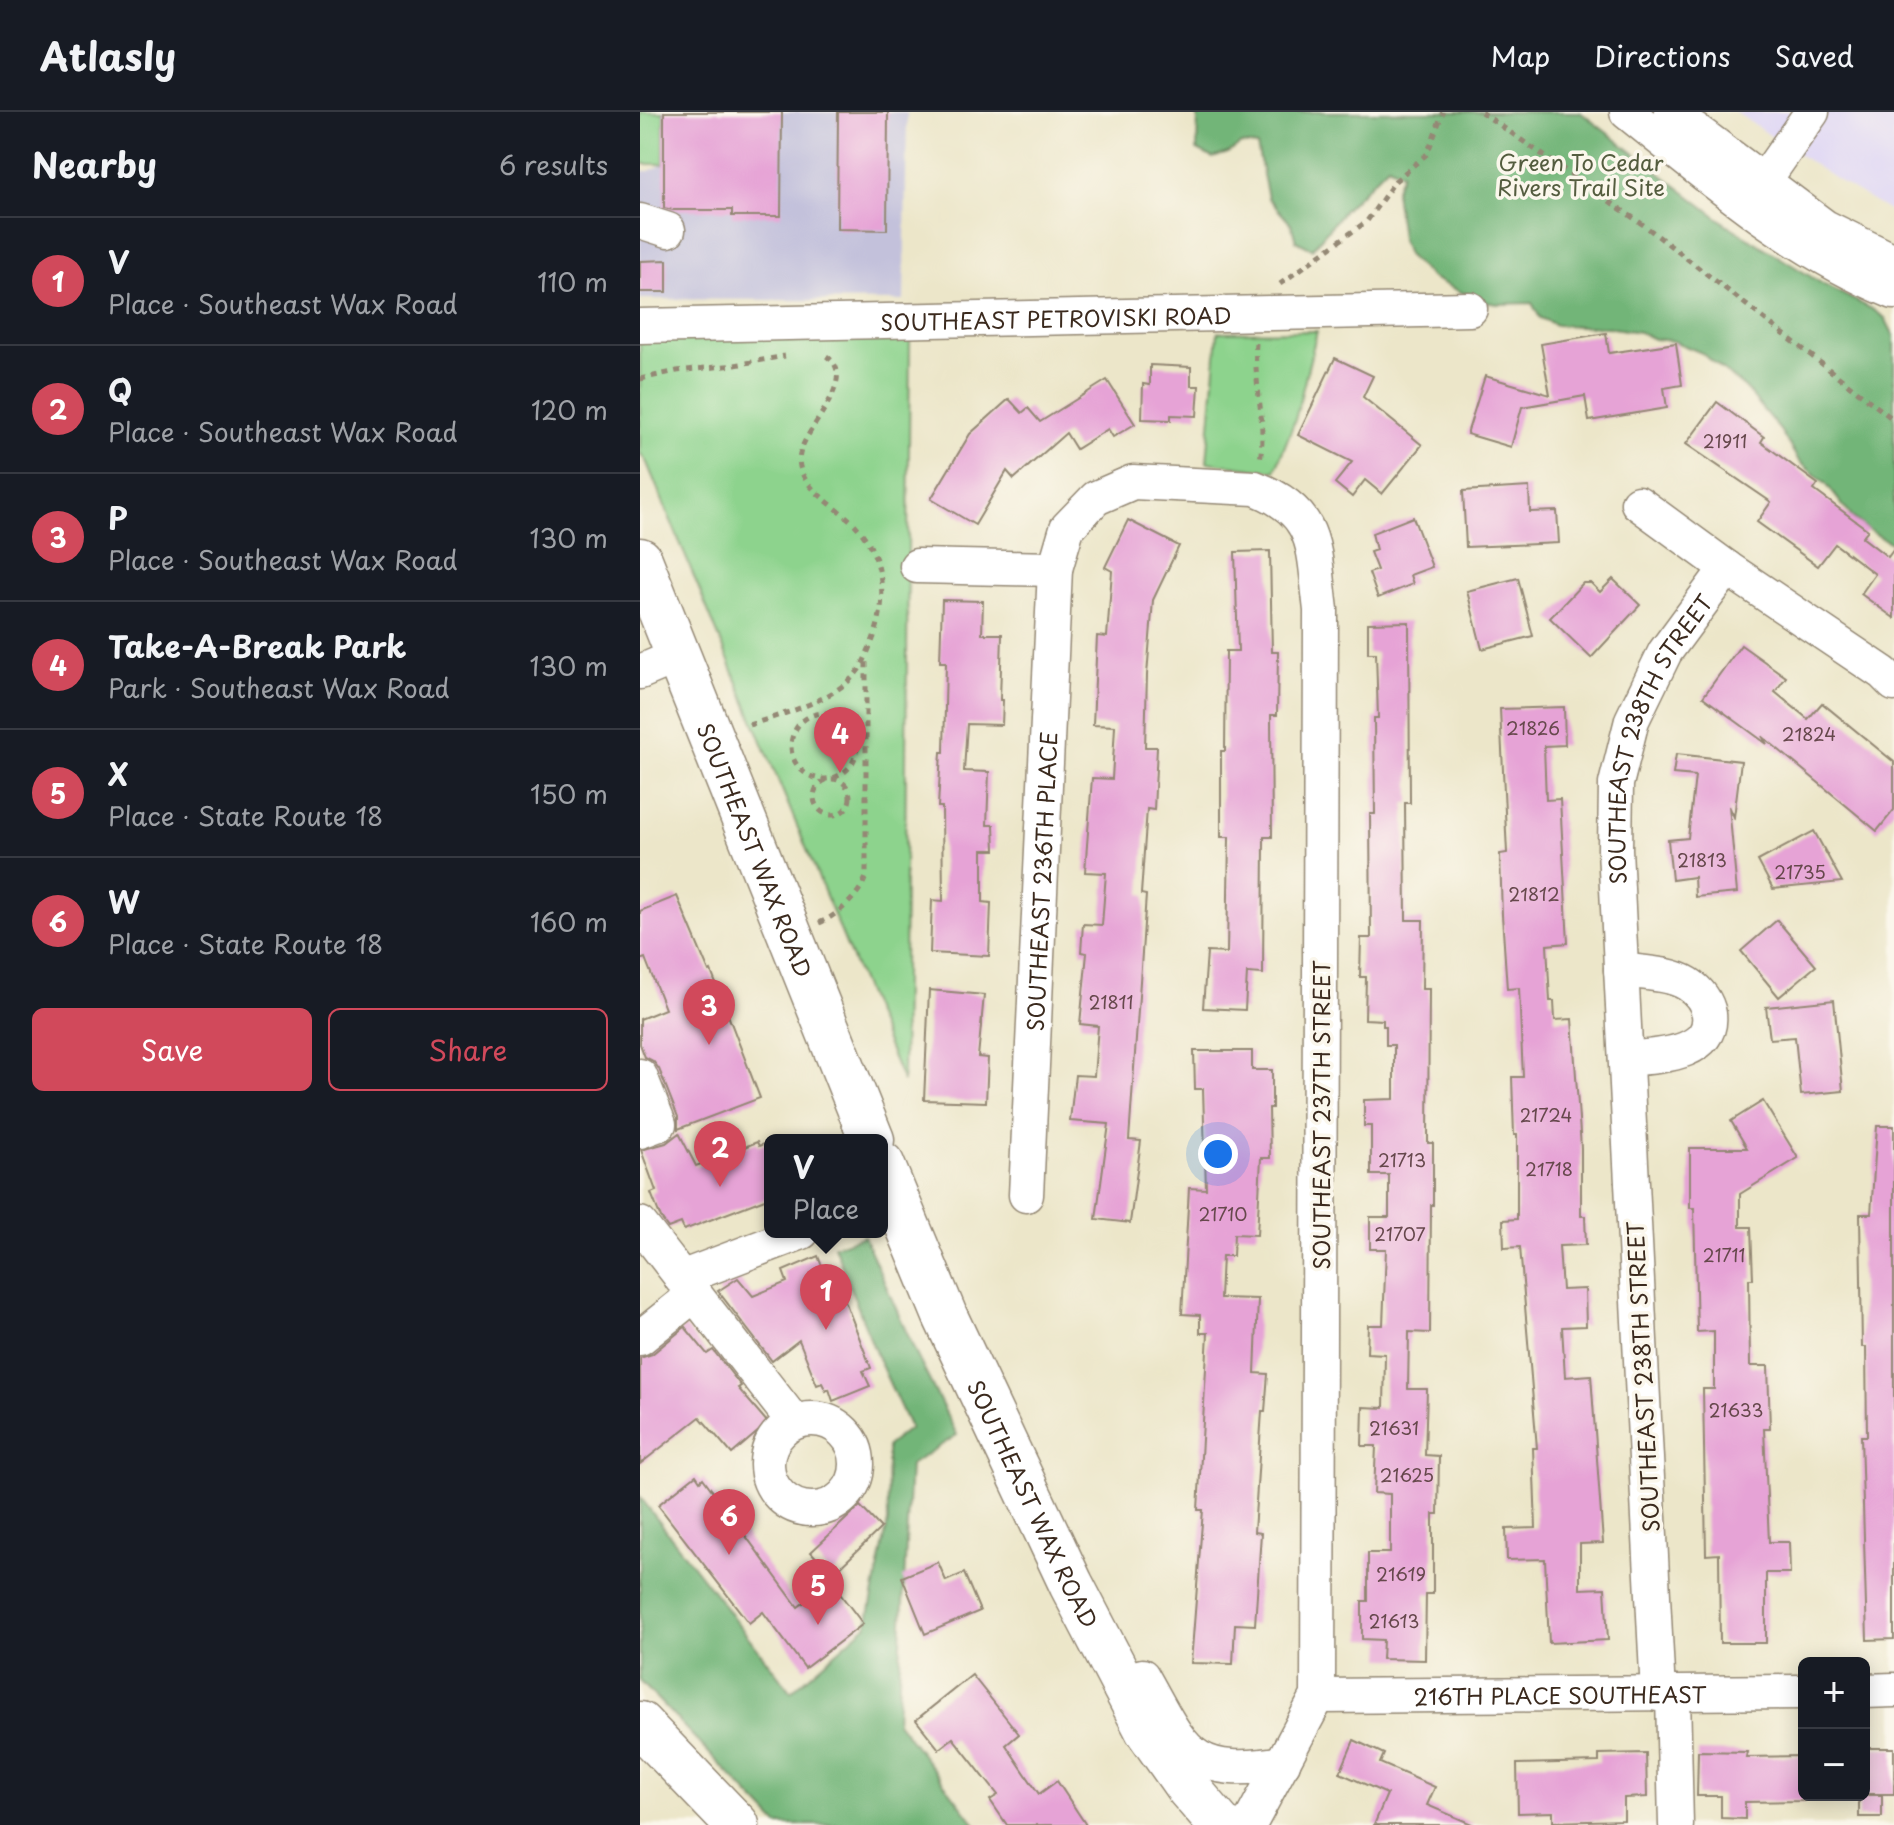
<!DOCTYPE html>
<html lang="en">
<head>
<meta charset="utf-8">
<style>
  body { margin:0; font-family:"Playpen Sans",sans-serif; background:#20242c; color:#f1f3f6 }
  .controls { position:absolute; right:24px; bottom:24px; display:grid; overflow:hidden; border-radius:12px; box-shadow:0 4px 20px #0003 }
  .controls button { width:72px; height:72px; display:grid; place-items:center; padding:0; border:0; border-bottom:2px solid #363941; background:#171b24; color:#f1f3f6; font:40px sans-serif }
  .you { position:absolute; left:578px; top:1042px; width:28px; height:28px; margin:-20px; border:6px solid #fff; border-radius:50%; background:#1a73e8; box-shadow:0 0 0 12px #1a73e833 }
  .badge { display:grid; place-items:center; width:52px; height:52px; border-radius:50%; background:#d1495b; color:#fff; font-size:26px; font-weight:700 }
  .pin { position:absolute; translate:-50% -66px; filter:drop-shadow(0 2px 4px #0008) }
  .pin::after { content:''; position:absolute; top:42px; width:28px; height:24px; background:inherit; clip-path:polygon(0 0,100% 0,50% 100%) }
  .popup { position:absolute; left:124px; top:1022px; width:124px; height:104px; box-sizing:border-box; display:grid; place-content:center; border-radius:12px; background:#171b24; filter:drop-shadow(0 2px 6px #0005); font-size:26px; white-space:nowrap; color:#9ea1a6 }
  .popup b { font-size:30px; color:#f1f3f6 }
  .popup::after { content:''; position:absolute; left:50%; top:100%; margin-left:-16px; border:16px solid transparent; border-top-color:#171b24 }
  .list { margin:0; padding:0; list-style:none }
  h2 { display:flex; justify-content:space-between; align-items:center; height:104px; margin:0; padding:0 32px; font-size:34px }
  h2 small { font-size:26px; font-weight:400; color:#9ea1a6 }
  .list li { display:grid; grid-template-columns:52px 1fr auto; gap:24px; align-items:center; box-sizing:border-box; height:128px; padding:0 32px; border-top:2px solid #363941 }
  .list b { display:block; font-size:30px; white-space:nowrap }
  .list p { margin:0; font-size:26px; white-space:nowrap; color:#9ea1a6 }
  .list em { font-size:26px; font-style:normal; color:#9ea1a6 }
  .actions { display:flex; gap:16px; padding:24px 32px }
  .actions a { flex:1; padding:18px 0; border:2px solid #d1495b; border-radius:12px; text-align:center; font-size:28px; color:#d1495b }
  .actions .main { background:#d1495b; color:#fff }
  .map { position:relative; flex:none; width:1254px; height:1713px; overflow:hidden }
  header { display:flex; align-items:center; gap:48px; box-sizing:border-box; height:112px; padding:0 40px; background:#171b24; border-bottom:2px solid #363941 }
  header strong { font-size:38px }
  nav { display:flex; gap:44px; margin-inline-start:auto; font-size:28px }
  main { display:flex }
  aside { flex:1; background:#171b24 }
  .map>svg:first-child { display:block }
</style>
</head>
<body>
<header>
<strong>Atlasly</strong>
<nav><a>Map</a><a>Directions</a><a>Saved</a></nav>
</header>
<main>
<aside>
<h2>Nearby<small>6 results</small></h2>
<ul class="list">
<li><span class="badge">1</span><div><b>V</b><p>Place · Southeast Wax Road</p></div><em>110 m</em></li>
<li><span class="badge">2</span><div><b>Q</b><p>Place · Southeast Wax Road</p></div><em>120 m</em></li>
<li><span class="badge">3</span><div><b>P</b><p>Place · Southeast Wax Road</p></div><em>130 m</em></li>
<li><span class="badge">4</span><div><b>Take-A-Break Park</b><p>Park · Southeast Wax Road</p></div><em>130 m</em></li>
<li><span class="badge">5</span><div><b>X</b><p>Place · State Route 18</p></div><em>150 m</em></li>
<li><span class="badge">6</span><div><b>W</b><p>Place · State Route 18</p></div><em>160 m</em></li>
</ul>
<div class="actions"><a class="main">Save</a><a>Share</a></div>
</aside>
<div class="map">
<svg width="1254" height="1713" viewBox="0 0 1254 1713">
  <rect width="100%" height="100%" fill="#fbf7ec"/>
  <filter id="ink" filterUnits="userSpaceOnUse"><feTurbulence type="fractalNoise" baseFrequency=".0125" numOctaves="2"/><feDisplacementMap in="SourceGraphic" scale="16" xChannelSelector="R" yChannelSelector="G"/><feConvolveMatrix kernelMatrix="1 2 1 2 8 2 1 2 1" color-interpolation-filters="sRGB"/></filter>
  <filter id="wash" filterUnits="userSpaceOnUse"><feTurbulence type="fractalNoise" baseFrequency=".006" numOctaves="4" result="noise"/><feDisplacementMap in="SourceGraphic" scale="32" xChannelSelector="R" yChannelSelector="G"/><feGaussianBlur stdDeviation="1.8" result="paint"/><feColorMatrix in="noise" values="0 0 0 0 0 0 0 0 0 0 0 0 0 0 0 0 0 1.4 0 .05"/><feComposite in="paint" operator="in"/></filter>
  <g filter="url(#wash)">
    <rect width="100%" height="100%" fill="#ece6c9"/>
    <path fill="#ded5f5" d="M1095,0h159v102l-60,-36z"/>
    <path fill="#c3c1db" d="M24,0h243l-3,189 -264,-2v-128h9l15,-7z"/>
    <g fill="#8dd38d" stroke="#647e56" stroke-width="2">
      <rect x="0" y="0" width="24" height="52"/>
      <path d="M677,219l-22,89 -20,51 -68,-9 11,-130z"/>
      <path d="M0,223l270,3 -7,744 -256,-619 -7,-10z"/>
    </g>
    <g fill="#72b578" stroke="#56704b" stroke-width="2">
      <path d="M554,0h386l146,112 100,62 46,23 13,9 9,18v209l-27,-16 -15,-12 -26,-33 -27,-23 -19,-31 -35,-42 -43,-35 -29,-12 -19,-2 -15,-7 -33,-5 -50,-2 -16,-7 -8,-15 -34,1 -19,-3 -47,-23 -25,-23 -6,-17 -6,-47 7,-18 -14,-7 -44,44 -32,39 -16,-8 -5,-17 -23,-26 -11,-52 -16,-2 -13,9 -15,5 -16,-8 1,-34z"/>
      <path d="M224,1124l53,120 40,79 -47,30 -13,257 79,103h-198l-138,-144v-184l151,195 76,-67 21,-103 -1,-76 23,-18 -33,-72 -43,-110z"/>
    </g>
    <g id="blocks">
      <g fill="#e6a3d6">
        <path d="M24,0h118l-1,104h-49v-6h-59l-9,-2z"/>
        <path d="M198,0h50l-1,118 -50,-1z"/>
        <path d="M27,148v32h-27v-31z"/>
        <path d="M966,221l3,20 67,-10 6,42 -18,3 3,20 -78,13 -4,-25 -63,11 -11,40 -44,-13 18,-58 65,19 -9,-51z"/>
        <path d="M695,246l38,18 -10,21 59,48 -40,49 -17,-14 -13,17 -17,-14 17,-21 -54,-27z"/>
        <path d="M510,253l41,2v19h8l-2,30 -26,-1v5l-29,-1 1,-35 7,1z"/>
        <path d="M467,268l28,44 -22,13 -5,-8 -32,20 -10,-16 -52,46 -7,-8 -32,54 -44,-26 39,-65 39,-35 13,14 6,-5 12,14z"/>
        <path d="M1077,290l47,35 -3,5 57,42 -4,6 54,40 -6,7 26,20 6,-8v69l-33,-24 14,-20 -40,-30 -17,22 -61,-44 14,-20 -85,-58z"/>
        <path d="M889,375l1,25 27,-1 2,32 -93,4 -3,-56z"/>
        <path d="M773,405l19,50 -22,8 3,9 -35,14 -9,-25 8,-3 -7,-18 6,-2 -4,-17z"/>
        <path d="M488,408l51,26 -26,54 -6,75 -2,72h12l-3,63 -7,-1 -6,85 5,1 -17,245 12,1 -11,82 -34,-4 13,-95 -39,-3 5,-46 19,1 4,-50 -18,-2 7,-71 -6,-1 2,-28 19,1 4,-52 -21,-1 7,-94 20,1 3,-53 -22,-1 4,-89 10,1 5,-66 -7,-4z"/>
        <path d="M630,439l2,101h6l-1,63h-6l1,122h-8l-1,137 -16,-1 -2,37 -42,-2 4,-56 20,1 2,-116h-8v-86h4l1,-100h12l-3,-99z"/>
        <path d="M878,466l15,58 -51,13 -15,-58z"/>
        <path d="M973,467l27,26 -49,53 -41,-40 33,-35h8l9,9z"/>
        <path d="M302,488l41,1 -1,33h20l-2,66h3l-1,25 -35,-1 -3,47 25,1 -2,53h7l1,25h-12v52l8,1 -2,53 -59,-3 2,-53 11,1 -1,-94h-4l3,-55h3l2,-90h-6z"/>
        <path d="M769,510l1,181h-5l1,117h17l-1,69h7l-1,154h5v62h-2l-1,128 -21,-1 -1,57h19l-2,66 14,1 -1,58h-5v80h-7l-1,66 -43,-1 1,-19 -21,-1v-38h6v-48h22v-59l-16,-1 2,-47h-14l1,-39 21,1 1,-54 -18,-1 1,-28h15l3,-76h-16v-32h19v-42h-18v-49h-7v-26l30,-1v-54h-8v-19h-3v-6l-18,-1 1,-42h-6l1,-39h10l-1,-124h5l-1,-96h4l-2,-65h-8v-30z"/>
        <path d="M1101,533l45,32 -11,15 33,27 14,-16 72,59v48l-17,21 -115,-95 5,8 -64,-47z"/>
        <path d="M924,595l1,38 -21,1 2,54 14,-1 8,144 -21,2 3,56h4l1,19 17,-1 9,129v68h4l1,29 -27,1 3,44 23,-1 1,37 -24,1 3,50 26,-2 12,168 -23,1v45l25,-1 3,52 -59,3 -4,-84 -38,1 -1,-31 30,-1 -3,-80h4l-17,-201 -16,1 -1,-28 14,-1v-84h-3l-2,-58h11l-4,-89 -12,1 -5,-74 -2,-61 7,-1 -7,-144z"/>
        <path d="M1036,642l65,7 -7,56 -5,-11 8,87 -42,4 -1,-20 -22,3 -4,-40 20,-2 7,-62 -22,-2z"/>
        <path d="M1174,719l28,51 -69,7 -15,-28z"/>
        <path d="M37,784l32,76 2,-1 49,127 -82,31v-12l-19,-48 -6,-8 -8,-4 -5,-13v-25l25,-10 -20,-51 -5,2v-49z"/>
        <path d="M1137,808l39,46 -37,31 -38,-46z"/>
        <path d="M289,878l55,5 -6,62 10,1 -2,44 -62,-2z"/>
        <path d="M1194,888l9,91 -42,4 -6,-58 -25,2 -4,-32z"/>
        <path d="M554,939h58v19h20v38h-3l1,50h-9l-4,77 -23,-1 -1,22h-11l-2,42 38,1 -3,74 13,1 -3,37h-3l-8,121 7,1 -6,92 -20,-1 -2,40 -42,-1 12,-153h-5l10,-177h-8v-18l-18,-1 7,-126 17,1 -3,-100h-8z"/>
        <path d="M1123,989l35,57 -58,36v33h11l2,52h-4l1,87h18l2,63h-6l5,113h20l1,31h-24v70h-46l-1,-89 -13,1 -3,-166h11v-58l-17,1 -3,-124h-4v-60h57l-16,-27z"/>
        <path d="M1237,1014h17v513l-27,1 -6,-204h6l-1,-89h-4l-2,-133h11z"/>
        <path d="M39,1021l17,33 61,-24 2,4 11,-5v56l-86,33 -3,-7 -13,5 -7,-10 -10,-25 5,-2 -15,-41 25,-7z"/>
        <path d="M178,1144l7,18 8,-4 38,98 -8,3 7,15 -37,15 -4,-12 -3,2 -4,-8 -5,2 -18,-45 -27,21 -54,-70 20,-13 15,18 34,-14 -4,-11z"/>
        <path d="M45,1215l22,27 6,-4 28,36 -3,2 30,35 -36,31 -32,-37 -60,47v-106l12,-4z"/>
        <path d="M56,1363l4,6 3,-3 95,129 33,-25 32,42 -58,44 -42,-56 -14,11 -91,-118z"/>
        <path d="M220,1394l21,22 -49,47 -21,-23z"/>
        <path d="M298,1450l8,19 18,-8 16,38 -55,23 -23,-57z"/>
        <path d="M332,1563l47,59 -13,11 33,49 18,-13 29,44h-79l-17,-25 8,-5 -45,-57 -14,11 -23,-29z"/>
        <path d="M714,1628l30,14 -4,9 55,24 -8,18 47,20h-100l13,-31 -47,-21z"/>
        <rect x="1224" y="1636" width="30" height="46"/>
        <path d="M1058,1639l49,1 -1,5 58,-1v45l-59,1v17l-24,-1v-22h-24z"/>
        <path d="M1006,1641l1,44 -23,1v22l-71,2v-10l-35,1 -1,-49 82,-2v-8z"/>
        <rect x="1219" y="1683" width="23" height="22"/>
      </g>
    </g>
  </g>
  <g filter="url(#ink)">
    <use href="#blocks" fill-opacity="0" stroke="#948874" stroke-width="2"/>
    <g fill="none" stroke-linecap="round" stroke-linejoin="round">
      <g stroke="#948874" stroke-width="37">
        <g id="minor">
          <path d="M987,0c84,67 166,139 267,180"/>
          <path d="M1031,0l154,115 69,34"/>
          <path d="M1101,67l22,3 49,-70"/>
          <path d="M0,109l28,9"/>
          <path id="s1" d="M0,214l830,-17"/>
          <path d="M998,391l89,65 156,105 11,11"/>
          <path d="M277,454l138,3"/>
          <path d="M0,560l38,-16"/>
          <path d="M981,858c21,3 49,3 67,14 11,7 19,18 21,30 5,42 -55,42 -83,45"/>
          <path d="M0,964l19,48 -19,7"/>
          <path id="s2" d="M386,1083l29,-626 12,-41 29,-30 37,-16 122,6c65,25 58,61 66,122l-3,1086 -69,129"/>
          <path d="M0,1112l154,198"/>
          <path d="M41,1166l121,-46"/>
          <path d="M0,1226l55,-44"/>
          <circle cx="172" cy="1352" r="45"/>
          <path d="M502,1564c42,74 46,103 141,87"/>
          <path d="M1224,1579l30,-1"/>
          <path id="s3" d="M1018,1582l-43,-845 1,-65 16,-64 33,-68 62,-84"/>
          <path d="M1033,1582l3,131"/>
          <path id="s4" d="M678,1584l486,-4"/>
        </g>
      </g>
      <g stroke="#948874" stroke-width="47">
        <g id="major">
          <path id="s5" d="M0,448l232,580"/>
          <path id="s6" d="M242,1052l63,152 126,268 76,146 41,58 32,37"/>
        </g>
      </g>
      <g stroke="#948874" stroke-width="47">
        <path id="highway" d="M0,1612l97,101"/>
      </g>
      <g stroke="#948874" stroke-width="5" stroke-dasharray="6 6" stroke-linecap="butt">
        <path d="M841,0l164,114 249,194"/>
        <path d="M640,172l87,-63 28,-40 32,-27 16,-42"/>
        <path d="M616,231c-3,39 11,77 4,117"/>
        <path d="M0,267l37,-8 58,-6 50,-9"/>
        <circle cx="184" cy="634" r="33"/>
        <path d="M109,613c34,-11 87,-25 109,-54 5,-6 8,-15 11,-22 19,-41 18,-86 -11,-121 -17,-21 -65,-41 -58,-74 5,-28 64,-78 23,-100"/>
        <circle cx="192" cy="685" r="18"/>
        <path d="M179,811c19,-8 40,-27 47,-46v-218"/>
      </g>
      <use href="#minor" stroke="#fff" stroke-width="34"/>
      <use href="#major" stroke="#fff" stroke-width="44"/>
      <use href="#highway" stroke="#fff" stroke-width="44"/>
    </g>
  </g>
  <g text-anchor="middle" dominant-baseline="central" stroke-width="7" stroke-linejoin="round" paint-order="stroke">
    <g font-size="18" fill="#66484c">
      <text x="1085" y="328">21911</text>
      <text x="893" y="615">21826</text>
      <text x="1169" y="621">21824</text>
      <text x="1062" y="747">21813</text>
      <text x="1160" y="759">21735</text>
      <text x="894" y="781">21812</text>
      <text x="471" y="889">21811</text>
      <text x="906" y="1002">21724</text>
      <text x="762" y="1047">21713</text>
      <text x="909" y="1056">21718</text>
      <text x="583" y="1101">21710</text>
      <text x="760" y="1121">21707</text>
      <text x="1084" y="1142">21711</text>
      <text x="1096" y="1297">21633</text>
      <text x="754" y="1315">21631</text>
      <text x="767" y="1362">21625</text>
      <text x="761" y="1461">21619</text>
      <text x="754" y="1508">21613</text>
    </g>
    <g font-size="22" fill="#545d3f" stroke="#fbf7ec">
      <text x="941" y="49">Green To Cedar<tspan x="941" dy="25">Rivers Trail Site</tspan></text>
    </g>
    <g font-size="22" fill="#3b2a1e" stroke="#fbf7ec">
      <text stroke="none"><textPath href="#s1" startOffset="416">SOUTHEAST PETROVISKI ROAD</textPath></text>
      <text stroke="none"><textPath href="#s3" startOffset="966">SOUTHEAST 238TH STREET</textPath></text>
      <text stroke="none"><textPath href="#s5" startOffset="312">SOUTHEAST WAX ROAD</textPath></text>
      <text stroke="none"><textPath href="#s2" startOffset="314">SOUTHEAST 236TH PLACE</textPath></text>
      <text transform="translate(680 1003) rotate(-90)">SOUTHEAST 237TH STREET</text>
      <text transform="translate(1002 1265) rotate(-93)">SOUTHEAST 238TH STREET</text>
      <text stroke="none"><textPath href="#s6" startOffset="372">SOUTHEAST WAX ROAD</textPath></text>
      <text stroke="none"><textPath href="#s4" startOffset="242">216TH PLACE SOUTHEAST</textPath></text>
    </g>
  </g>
</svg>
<div class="controls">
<button>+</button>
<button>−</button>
</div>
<div class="you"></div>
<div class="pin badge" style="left:186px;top:1218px">1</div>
<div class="popup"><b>V</b>Place</div>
<div class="pin badge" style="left:80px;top:1075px">2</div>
<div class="pin badge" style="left:69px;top:933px">3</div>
<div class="pin badge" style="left:200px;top:661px">4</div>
<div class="pin badge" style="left:178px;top:1513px">5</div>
<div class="pin badge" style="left:89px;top:1443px">6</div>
</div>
</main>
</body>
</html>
